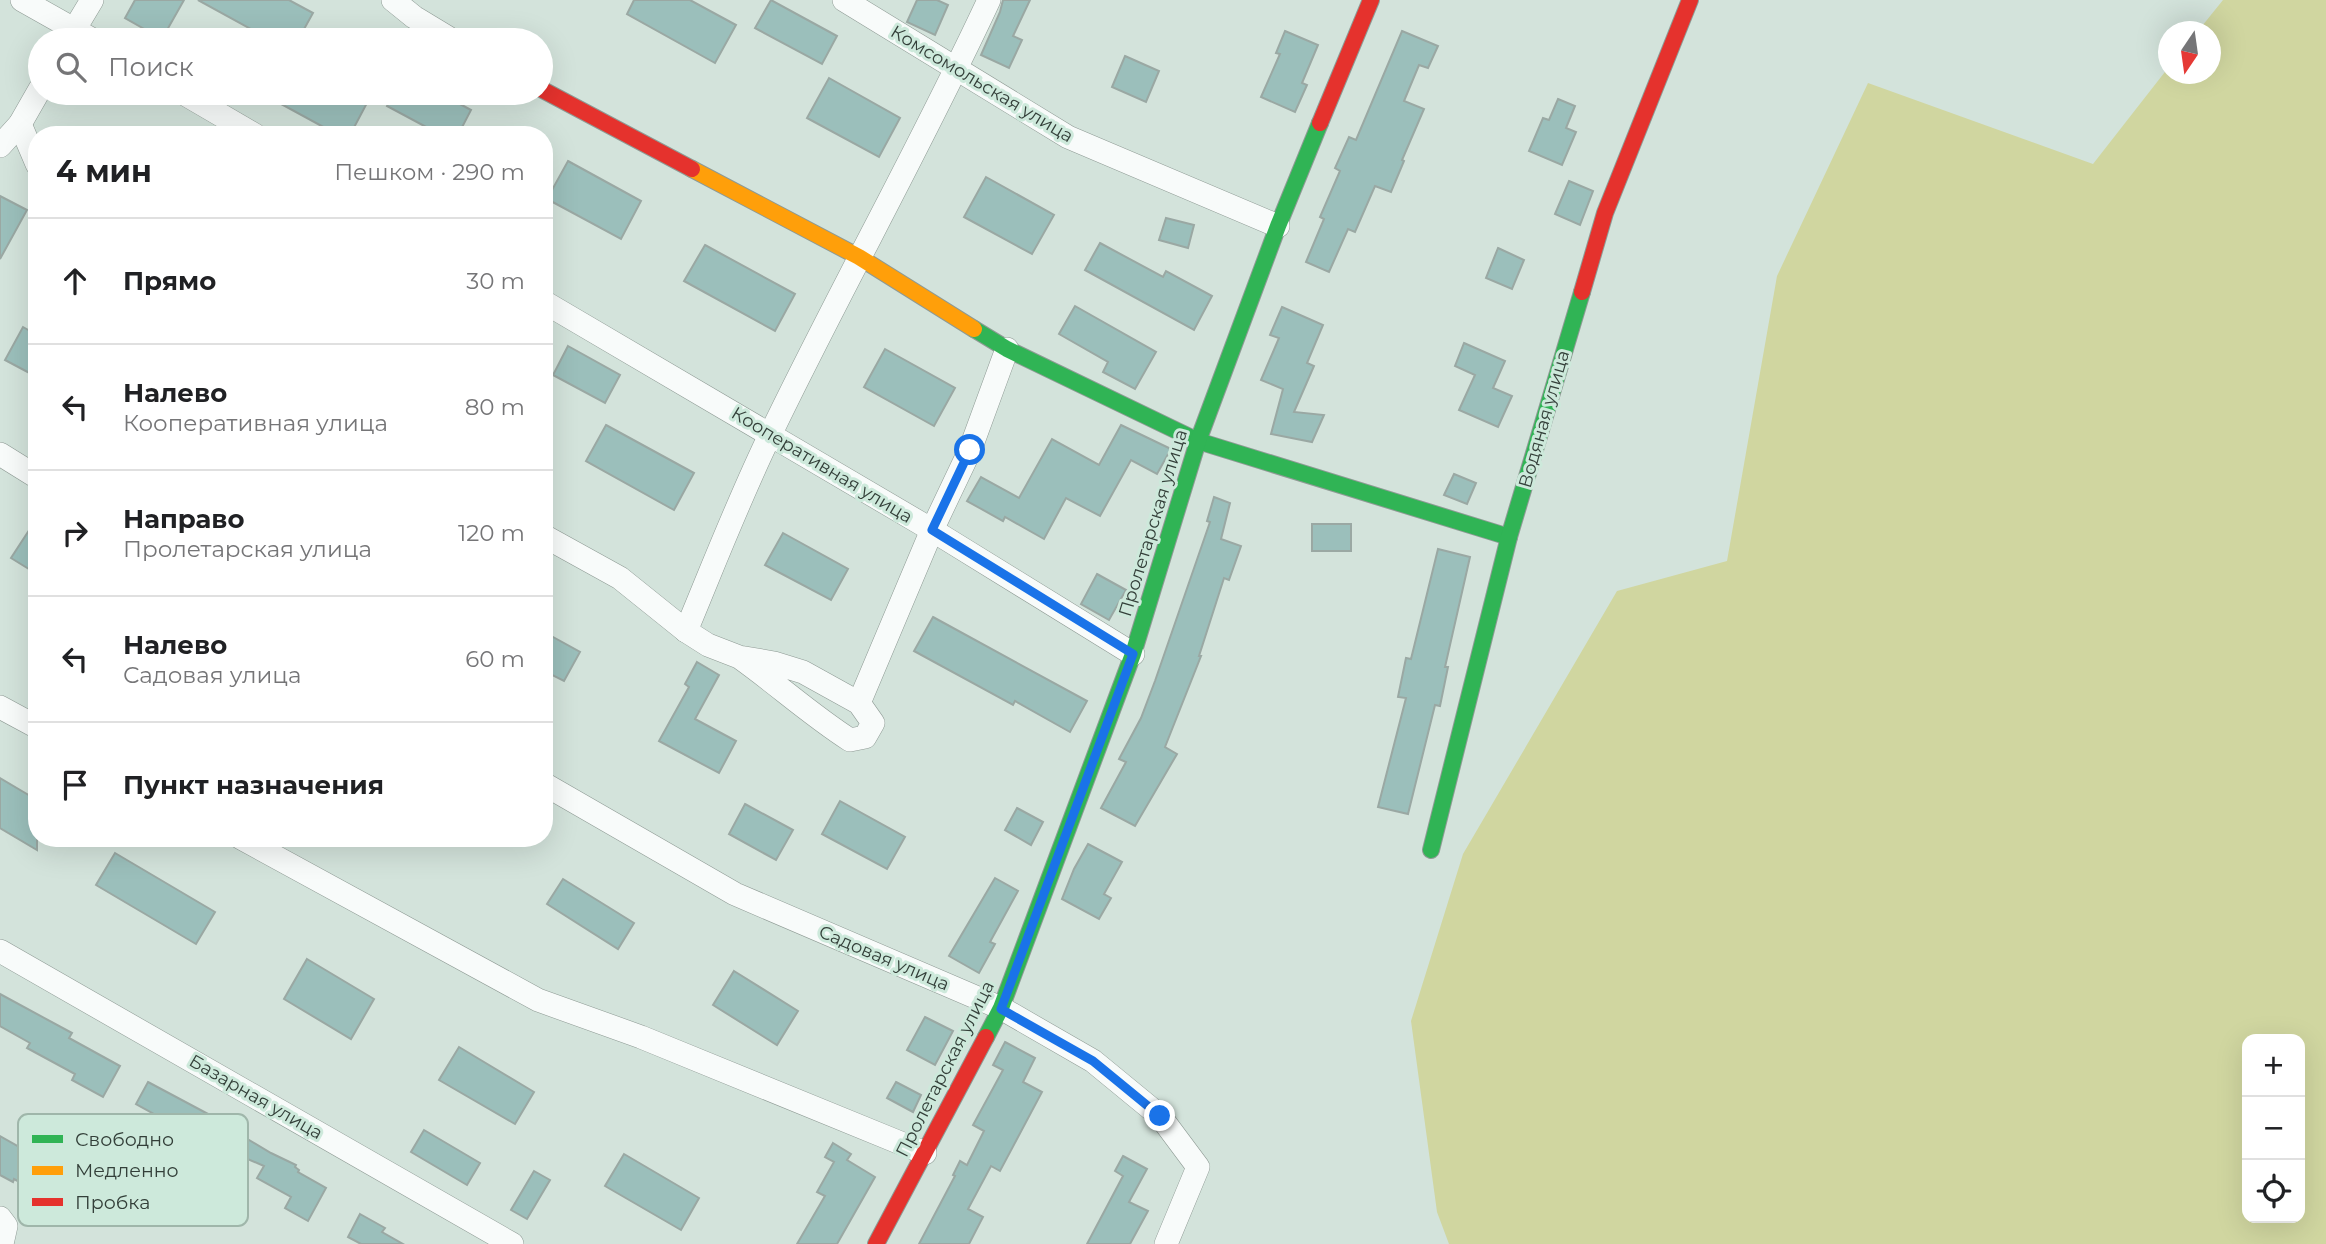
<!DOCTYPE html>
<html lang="ru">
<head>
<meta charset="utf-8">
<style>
  body { margin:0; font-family:Montserrat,sans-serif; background:#f2f2f2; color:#202124 }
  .controls { position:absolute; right:21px; bottom:21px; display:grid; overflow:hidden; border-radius:14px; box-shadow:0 7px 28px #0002 }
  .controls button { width:63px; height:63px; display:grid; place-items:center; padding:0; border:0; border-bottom:2px solid #e0e0e0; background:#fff; color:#202124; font:35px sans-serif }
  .compass { position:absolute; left:2158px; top:21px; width:63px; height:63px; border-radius:50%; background:#fff; box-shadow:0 7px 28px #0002; rotate:193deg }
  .stop { position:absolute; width:21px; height:21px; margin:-16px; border:5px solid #1a73e8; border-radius:50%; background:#fff }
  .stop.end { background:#1a73e8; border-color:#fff; box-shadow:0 2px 7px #0008 }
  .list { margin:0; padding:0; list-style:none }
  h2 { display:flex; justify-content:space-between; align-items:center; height:91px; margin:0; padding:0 28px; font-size:30px }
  h2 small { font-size:23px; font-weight:400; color:#757577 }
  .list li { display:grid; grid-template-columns:46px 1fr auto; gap:21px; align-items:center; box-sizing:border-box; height:126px; padding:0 28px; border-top:2px solid #e0e0e0 }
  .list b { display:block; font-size:26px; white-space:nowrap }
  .list p { margin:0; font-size:23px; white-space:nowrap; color:#757577 }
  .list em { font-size:23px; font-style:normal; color:#757577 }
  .icon { flex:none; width:38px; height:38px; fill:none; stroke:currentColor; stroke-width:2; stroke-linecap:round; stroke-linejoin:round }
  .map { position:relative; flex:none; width:2326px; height:1244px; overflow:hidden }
  .search { position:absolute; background:#fff; box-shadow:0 7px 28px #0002; left:28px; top:28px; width:525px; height:77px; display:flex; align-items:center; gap:18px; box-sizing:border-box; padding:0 24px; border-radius:38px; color:#757577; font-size:26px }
  .panel { position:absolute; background:#fff; box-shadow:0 7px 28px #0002; left:28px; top:126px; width:525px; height:721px; border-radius:28px }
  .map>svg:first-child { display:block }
</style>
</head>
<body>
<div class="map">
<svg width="2326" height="1244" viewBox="0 0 2326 1244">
  <rect width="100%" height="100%" fill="#d3e3db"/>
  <path fill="#d0d6a0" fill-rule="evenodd" d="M2223,0h103v1244h-877l-12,-32 -26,-191 52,-167 154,-263 110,-30 50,-285 91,-193 225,81 75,-96v6h42v-42l-12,-1zM2247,1039h53v179h-53z"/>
  <g fill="#9bbfbb" stroke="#9aa8a3" stroke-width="2">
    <path d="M135,0h49l-22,39 -37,-21z"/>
    <path d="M198,0h91l24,13 -15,27h-27z"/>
    <path d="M634,0h56l46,25 -21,38 -88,-49z"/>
    <path d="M771,0l66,36 -15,28 -67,-36z"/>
    <path d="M917,0h20l11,5 -13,30 -28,-13z"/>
    <path d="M1003,0h27l-17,36 9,4 -13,28 -28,-13 19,-43z"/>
    <path d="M1285,31l33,14 -16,38 5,2 -12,27 -34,-15 19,-43 -4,-1z"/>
    <path d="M1402,31l36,15 -10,22 -9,-3 -15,36 20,8 -22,51 2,1 -13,31 -16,-6 -20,46 -7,-3 -19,43 -23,-10 18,-43 -4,-2 20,-46 -5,-3 14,-31 7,3z"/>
    <path d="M1125,56l34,15 -13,31 -34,-15z"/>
    <path d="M829,78l71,40 -21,39 -72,-39z"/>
    <path d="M261,93h87l19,10 -17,32h-12z"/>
    <path d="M394,93h46l31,17 -13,25h-17l-54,-29z"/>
    <path d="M1558,99l17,7 -9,22 10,4 -14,33 -33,-14 14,-33 6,2z"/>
    <path d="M568,161l73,40 -20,38 -74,-40z"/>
    <path d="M986,177l68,38 -22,39 -68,-37z"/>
    <path d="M1569,181l24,10 -13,34 -25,-11z"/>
    <path d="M0,196l27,14 -27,49z"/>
    <path d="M1166,218l28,7 -6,23 -29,-8z"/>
    <path d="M1100,243l63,34 3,-6 46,25 -18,34 -109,-60z"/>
    <path d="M705,245l90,49 -20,37 -91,-50z"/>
    <path d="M1498,248l26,12 -12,29 -26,-11z"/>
    <path d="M1075,306l81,46 -21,37 -32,-17 5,-10 -49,-28z"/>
    <path d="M1282,307l41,18 -16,38 7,3 -20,46 30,3 -12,27 -41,-8 12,-45 -22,-9 18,-42 -9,-3z"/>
    <path d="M23,327l14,8v42l-32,-17z"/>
    <path d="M1464,343l41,18 -12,27 19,8 -14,31 -39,-17 16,-35 -20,-9z"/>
    <path d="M568,346l52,29 -15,28 -52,-28z"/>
    <path d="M885,349l70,39 -21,38 -70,-39z"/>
    <path d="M606,425l88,48 -20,37 -88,-49z"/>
    <path d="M1121,425l50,24 -14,25 -26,-14 -31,56 -34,-18 -22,41 -39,-22 -2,4 -36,-20 14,-24 38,21 33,-59 47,26z"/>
    <path d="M1454,474l22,9 -9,21 -23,-9z"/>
    <path d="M1214,497l16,6 -9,36 20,7 -12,34 -5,-2 -25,78h2l-36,91 12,7 -42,72 -34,-18 25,-46 -7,-3 22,-41 14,-37 55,-159 -3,-1z"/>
    <path d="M37,518v56l-26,-16z"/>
    <rect x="1312" y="524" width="39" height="27"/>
    <path d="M783,533l65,36 -17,31 -66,-35z"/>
    <path d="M1438,549l32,8 -25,110h3l-8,39 -5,-1 -27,109 -30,-7 28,-109 -8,-1 8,-39 5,1z"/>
    <path d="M1097,574l29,16 -17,30 -28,-16z"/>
    <path d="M933,617l154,84 -17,31 -55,-31 -2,4 -99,-54z"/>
    <path d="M544,632l36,20 -16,29 -20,-10z"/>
    <path d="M697,662l22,13 -24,44 41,22 -17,32 -60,-32 30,-54 -4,-3z"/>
    <path d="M0,778l37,22v50l-37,-22z"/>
    <path d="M840,801l65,36 -18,32 -65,-35z"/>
    <path d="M745,804l48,26 -17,30 -47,-26z"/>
    <path d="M1017,808l26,14 -12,23 -26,-15z"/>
    <path d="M1088,844l34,18 -18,32 7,4 -12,21 -37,-20 12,-30z"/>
    <path d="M115,853l100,59 -19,32 -100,-59z"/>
    <path d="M995,878l23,13 -28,51 5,2 -16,29 -30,-17z"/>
    <path d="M563,879l71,44 -16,26 -71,-45z"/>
    <path d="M307,959l67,40 -23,40 -67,-40z"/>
    <path d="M734,971l64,40 -21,34 -64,-40z"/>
    <path d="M0,994l72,39 -3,5 51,28 -17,31 -31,-17 3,-6 -48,-26 3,-5 -30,-17z"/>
    <path d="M925,1017l28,14 -18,34 -28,-15z"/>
    <path d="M1005,1042l30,16 -12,24 19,10 -42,79 -9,-5 -23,43 15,8 -14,27h-50l36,-68 -2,-1 7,-14 7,4 17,-34 -11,-6 30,-55 -10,-5z"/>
    <path d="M459,1047l75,45 -19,32 -76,-44z"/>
    <path d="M148,1082l77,41 -1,2 47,28 25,12 -1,2 4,3 -1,2 28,16 -18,33 -23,-13 6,-11 -34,-19 7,-12 -51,-22 -9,16 -21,-12 7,-14 -54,-30z"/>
    <path d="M896,1082l25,13 -8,17 -26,-14z"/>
    <path d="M424,1130l56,33 -13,22 -56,-33z"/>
    <path d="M0,1136l74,42 -14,26 -46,-25 -1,3 -13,-7z"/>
    <path d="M833,1143l18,11 -4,6 28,17 -38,67h-40l28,-48 -8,-4 17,-30 -9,-5z"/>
    <path d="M624,1154l75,44 -18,32 -76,-44z"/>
    <path d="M1123,1156l24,13 -18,33 19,9 -18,33h-43l36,-68 -8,-5z"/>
    <path d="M534,1171l16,9 -23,39 -16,-9z"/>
    <path d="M360,1214l25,14 -3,4 21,12h-42l-13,-7z"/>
  </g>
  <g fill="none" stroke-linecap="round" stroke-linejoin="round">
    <g stroke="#8e9a94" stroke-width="24">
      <g id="street">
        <path d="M22,0l71,40"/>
        <path d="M393,0l21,17 38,23"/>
        <path d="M844,0l224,137 210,89"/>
        <path d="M68,40l24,-40"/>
        <path d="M183,93l72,42"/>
        <path d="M20,124l17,40"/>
        <path d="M0,146l20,-22 20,-35"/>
        <path d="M544,302l388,228 201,124"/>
        <path d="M0,454l37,23"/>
        <path d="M544,536l76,42 66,53 22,14 31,12 35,6 29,9 56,31 14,20 -8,14 -15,3c-39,-25 -73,-56 -111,-83"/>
        <path d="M686,631c28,-67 54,-135 86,-200 70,-145 149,-285 217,-431"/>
        <path d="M859,703l73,-173 38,-80 37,-101"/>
        <path d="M0,707l37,20"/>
        <path d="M544,784l191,110 266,114 92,53 67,55 38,51 -32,77"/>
        <path d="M241,838l297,162 103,37 284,116"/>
        <path d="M0,951l512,293"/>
        <path d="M0,1218l6,8 -4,18"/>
      </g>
    </g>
    <g stroke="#8e9a94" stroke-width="18">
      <g id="fast">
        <path d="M974,329l33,20 191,92 311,96"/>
        <path d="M1431,850l78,-313 73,-245"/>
        <path d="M986,1037l15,-29 132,-354 65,-213 80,-215 42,-103"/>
      </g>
    </g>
    <g stroke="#8e9a94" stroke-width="18">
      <path id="slow" d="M692,169l167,88 115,72"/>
    </g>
    <g stroke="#8e9a94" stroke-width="18">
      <g id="jam">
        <path d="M541,89l151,80"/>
        <path d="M1320,123l51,-123"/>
        <path d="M1582,292l23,-79 85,-213"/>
        <path d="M876,1244l110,-207"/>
      </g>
    </g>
    <use href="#street" stroke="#f8fbfa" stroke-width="23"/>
    <use href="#fast" stroke="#30b455" stroke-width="16"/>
    <use href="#slow" stroke="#ff9f0a" stroke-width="16"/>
    <use href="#jam" stroke="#e5322d" stroke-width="16"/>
  </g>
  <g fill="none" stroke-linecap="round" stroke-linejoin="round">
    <path stroke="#1a73e8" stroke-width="9" d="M970,450l-38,80 201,124 -132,355 92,52 67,55"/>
  </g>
  <g text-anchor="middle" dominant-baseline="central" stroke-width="6" stroke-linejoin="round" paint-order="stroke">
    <g font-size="18" fill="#333f39" stroke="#cde9db">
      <text transform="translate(982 84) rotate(31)">Комсомольская улица</text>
      <text transform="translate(1544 419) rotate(-74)">Водяная улица</text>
      <text transform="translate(822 465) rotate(31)">Кооперативная улица</text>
      <text transform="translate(1153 523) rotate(-73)">Пролетарская улица</text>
      <text transform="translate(884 958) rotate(23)">Садовая улица</text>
      <text transform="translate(945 1069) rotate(-63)">Пролетарская улица</text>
      <text transform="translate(256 1097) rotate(30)">Базарная улица</text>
    </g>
  </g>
  <rect x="18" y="1114" width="230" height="112" rx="10" fill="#cde9db" stroke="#9fb6aa" stroke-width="2"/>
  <rect x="32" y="1135" width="31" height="8" fill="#30b455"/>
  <rect x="32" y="1166" width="31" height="9" fill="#ff9f0a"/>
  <rect x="32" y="1198" width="31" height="8" fill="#e5322d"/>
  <g font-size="19" fill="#333f39">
    <text x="75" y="1146">Свободно</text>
    <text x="75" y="1177">Медленно</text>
    <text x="75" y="1209">Пробка</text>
  </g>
</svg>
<div class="controls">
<button>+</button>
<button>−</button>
<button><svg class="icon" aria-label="locate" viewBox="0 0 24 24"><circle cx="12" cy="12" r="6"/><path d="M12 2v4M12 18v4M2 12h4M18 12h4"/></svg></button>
</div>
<svg class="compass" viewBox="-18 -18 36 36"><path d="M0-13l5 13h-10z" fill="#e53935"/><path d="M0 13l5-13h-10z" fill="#757577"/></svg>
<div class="stop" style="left:970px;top:450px"></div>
<div class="stop end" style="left:1160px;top:1116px"></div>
<div class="search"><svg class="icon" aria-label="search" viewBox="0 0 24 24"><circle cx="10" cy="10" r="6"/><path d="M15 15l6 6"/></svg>Поиск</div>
<section class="panel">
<h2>4 мин<small>Пешком · 290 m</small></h2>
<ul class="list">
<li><svg class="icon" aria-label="ahead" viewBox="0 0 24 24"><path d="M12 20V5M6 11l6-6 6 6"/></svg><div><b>Прямо</b></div><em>30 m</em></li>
<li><svg class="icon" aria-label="left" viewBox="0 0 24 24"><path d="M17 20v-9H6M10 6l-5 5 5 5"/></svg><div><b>Налево</b><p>Кооперативная улица</p></div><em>80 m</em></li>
<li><svg class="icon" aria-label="right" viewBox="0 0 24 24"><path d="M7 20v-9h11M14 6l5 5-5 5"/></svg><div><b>Направо</b><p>Пролетарская улица</p></div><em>120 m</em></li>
<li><svg class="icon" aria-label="left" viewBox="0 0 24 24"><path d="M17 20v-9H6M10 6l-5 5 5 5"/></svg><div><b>Налево</b><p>Садовая улица</p></div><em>60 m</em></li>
<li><svg class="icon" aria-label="arrive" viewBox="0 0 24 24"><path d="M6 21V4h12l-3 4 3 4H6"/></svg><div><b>Пункт назначения</b></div></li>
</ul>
</section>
</div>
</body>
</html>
